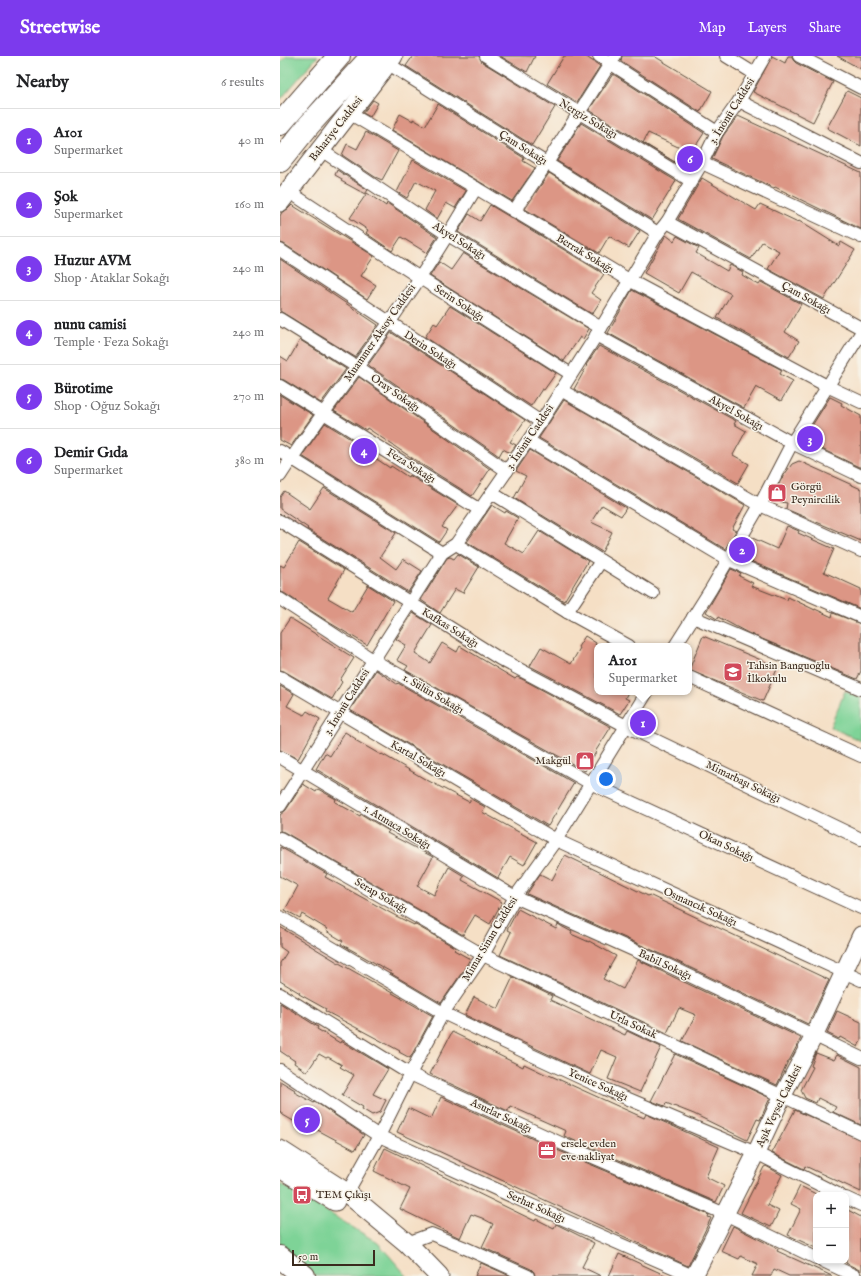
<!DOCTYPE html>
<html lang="en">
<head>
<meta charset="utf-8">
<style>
  body { margin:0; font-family:"IM FELL English",serif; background:#f6f6f6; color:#202124 }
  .controls { position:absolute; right:12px; bottom:12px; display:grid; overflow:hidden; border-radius:8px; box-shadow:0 2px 6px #0003 }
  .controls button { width:36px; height:36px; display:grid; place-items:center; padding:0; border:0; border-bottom:1px solid #e0e0e0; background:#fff; color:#202124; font:20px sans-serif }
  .scale { position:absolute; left:12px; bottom:10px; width:83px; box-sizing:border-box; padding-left:4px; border:2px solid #3b2a1e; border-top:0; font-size:11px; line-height:14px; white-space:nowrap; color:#3b2a1e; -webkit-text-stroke:3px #f7f3e8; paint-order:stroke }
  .you { position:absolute; left:326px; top:723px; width:14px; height:14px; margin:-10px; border:3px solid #fff; border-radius:50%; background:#1a73e8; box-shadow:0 0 0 6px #1a73e833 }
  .badge { display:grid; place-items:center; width:26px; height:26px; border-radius:50%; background:#7c3aed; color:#fff; font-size:13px; font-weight:700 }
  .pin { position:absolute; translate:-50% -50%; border:2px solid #fff; box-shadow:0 1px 4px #0006 }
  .popup { position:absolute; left:314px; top:587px; width:98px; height:52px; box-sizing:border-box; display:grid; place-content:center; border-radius:8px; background:#fff; filter:drop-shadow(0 1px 3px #0005); font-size:13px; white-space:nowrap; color:#757577 }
  .popup b { font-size:15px; color:#202124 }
  .popup::after { content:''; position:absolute; left:50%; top:100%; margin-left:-8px; border:8px solid transparent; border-top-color:#fff }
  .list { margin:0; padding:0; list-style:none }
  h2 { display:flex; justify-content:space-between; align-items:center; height:52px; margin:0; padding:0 16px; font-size:17px }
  h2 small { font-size:13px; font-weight:400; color:#757577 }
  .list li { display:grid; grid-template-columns:26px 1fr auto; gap:12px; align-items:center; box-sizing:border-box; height:64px; padding:0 16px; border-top:1px solid #e0e0e0 }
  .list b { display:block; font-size:15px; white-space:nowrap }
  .list p { margin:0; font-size:13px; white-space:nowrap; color:#757577 }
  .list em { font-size:13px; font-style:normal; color:#757577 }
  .map { position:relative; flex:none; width:581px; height:1220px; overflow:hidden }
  header { display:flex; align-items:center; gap:24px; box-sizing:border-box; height:56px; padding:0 20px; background:#7c3aed; color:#fff }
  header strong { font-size:19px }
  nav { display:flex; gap:22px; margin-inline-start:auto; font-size:14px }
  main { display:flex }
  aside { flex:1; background:#fff }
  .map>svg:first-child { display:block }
</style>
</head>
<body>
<header>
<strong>Streetwise</strong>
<nav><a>Map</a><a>Layers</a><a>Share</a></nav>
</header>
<main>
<aside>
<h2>Nearby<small>6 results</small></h2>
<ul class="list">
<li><span class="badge">1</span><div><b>A101</b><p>Supermarket</p></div><em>40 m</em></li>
<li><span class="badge">2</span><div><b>Şok</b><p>Supermarket</p></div><em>160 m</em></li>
<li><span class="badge">3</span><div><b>Huzur AVM</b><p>Shop · Ataklar Sokağı</p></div><em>240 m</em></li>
<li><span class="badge">4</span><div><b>nunu camisi</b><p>Temple · Feza Sokağı</p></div><em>240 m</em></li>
<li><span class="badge">5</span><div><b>Bürotime</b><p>Shop · Oğuz Sokağı</p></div><em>270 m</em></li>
<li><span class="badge">6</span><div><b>Demir Gıda</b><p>Supermarket</p></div><em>380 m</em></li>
</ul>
</aside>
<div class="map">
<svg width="581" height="1220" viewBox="0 0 581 1220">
  <rect width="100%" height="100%" fill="#f7f3e8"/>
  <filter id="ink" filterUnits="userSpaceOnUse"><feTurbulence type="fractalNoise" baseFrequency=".025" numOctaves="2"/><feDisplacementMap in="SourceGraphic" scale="8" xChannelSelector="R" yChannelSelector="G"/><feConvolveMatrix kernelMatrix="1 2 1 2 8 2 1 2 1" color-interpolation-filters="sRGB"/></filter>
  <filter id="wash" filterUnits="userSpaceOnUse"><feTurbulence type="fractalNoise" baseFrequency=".012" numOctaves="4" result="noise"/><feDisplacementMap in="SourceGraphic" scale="16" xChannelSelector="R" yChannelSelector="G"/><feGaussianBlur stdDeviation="0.9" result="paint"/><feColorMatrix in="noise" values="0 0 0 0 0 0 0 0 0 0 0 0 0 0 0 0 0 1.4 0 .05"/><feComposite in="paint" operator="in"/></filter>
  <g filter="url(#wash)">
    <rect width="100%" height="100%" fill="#f5dfc5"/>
    <g fill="#7ed397" stroke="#5c7e5a">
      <path d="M7,0h31l-38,44v-38z"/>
      <path d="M565,635l16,7v43l-31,-14z"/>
      <path d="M0,1128l22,12 76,47 29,33h-92l-35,-31z"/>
    </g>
    <g id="blocks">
      <g fill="#dc9685">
        <path d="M133,0h66l3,6 73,45 -23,38 -126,-79z"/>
        <path d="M220,0h35l-8,16z"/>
        <path d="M284,0h21l15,10 -23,36 -30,-18z"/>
        <path d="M342,0h32l58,35 -12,21 -79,-51z"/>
        <path d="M492,0l13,7 3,-7h4l1,4 3,3 37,19 -20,40 -60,-30z"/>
        <path d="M557,0h24v13z"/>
        <path d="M333,18l91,59 -13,20 -43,-20 -5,10 40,24 -94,-57z"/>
        <path d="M567,35l14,7v48l-34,-18z"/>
        <path d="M93,44l5,3 -8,14 -7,-4z"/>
        <path d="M158,48l86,54 -1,3 12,7 -23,33 -120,-71 8,-16 13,7v-2l12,7z"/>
        <path d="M458,60l123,57v56l-86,-42 -1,1 -62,-29 11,-23z"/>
        <path d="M301,67l95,58 -24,39 -95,-59z"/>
        <path d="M86,76l32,19 -16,29 -7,-3 -33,-22 5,-11 10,5z"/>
        <path d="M133,104l53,31 -11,17 -9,-5 -9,16 -12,-9 10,-19 -19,-10 -9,17 -10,-6z"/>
        <path d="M57,114l31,20 -3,4 -24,-13 1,-2 -7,-4z"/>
        <path d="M269,117l91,58 -11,17 -20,-12 -10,17 -74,-44z"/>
        <path d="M422,122l54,32 4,-6 38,18 1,-1 40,25 2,-4 14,8 -31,49 -56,-30 11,-18 -17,-9 -11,17 -73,-40z"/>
        <path d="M87,137l19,13 1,-3 50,34 -10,16 -26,-16 -9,14 -26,-18 2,-3 -18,-12z"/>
        <path d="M12,149l82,51 -13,20 15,9 -9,14 -83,-55 -4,-1v-27l2,-4 6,-3z"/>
        <path d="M210,149l114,69 -13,19 10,7 -9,14 -134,-82 11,-18 11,7z"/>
        <path d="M386,179l8,6 3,-5 22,12 -3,5 31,18 3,-6 13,7 -1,3 17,10 2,-3 40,22 -16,28 14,9 -10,16 -72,-39 14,-24 -40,-22 -12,21 -35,-20z"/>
        <path d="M183,197l126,76 -6,10 -3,-2 -16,24 -134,-85 9,-14 12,8z"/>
        <path d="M0,203l98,66 -23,32 -75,-46z"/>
        <path d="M352,234l150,80 -2,4 13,7 -12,20 -25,-14 -12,21 -136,-75z"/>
        <path d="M170,250l106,67 -12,17 -2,-1 -11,17 -106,-69 9,-14 3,2z"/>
        <path d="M111,277h1l133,87 -15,22 6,3 -6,8 -7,-4 -4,7 -131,-91z"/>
        <path d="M20,284l46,29 -25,34 -37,-23 -4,-1v-23l8,5z"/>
        <path d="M319,290l137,75 -2,3 12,7 -13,24 16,9 -11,19 -164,-94 13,-23 -1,-1z"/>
        <path d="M79,321l131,92 -18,27 -54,-34 -51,-34 -1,2 -32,-19z"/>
        <path d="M0,339l33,20 -22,31 -11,-6z"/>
        <path d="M550,341l12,6 -1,2 20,11v52l-58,-28z"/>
        <path d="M284,344l181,105 -13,24 4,2 -11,18 -186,-111z"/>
        <path d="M45,367l32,20 -1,2 34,23 1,-2 17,11 1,-2 49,30 -16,22 5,3 -8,12 -137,-86z"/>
        <path d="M250,394l96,58 -5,8 -19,-11 -11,17 21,10 -10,20 -88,-54 12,-22 -10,-5z"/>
        <path d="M519,405l62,28v52l-75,-32 1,-6 -16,-3 11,-22 10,-14z"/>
        <path d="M44,432l72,45 -16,24 16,12 7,-10 19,12 -14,21 -101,-63 1,-1 -28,-19v-12l4,-6 26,18z"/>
        <path d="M212,449l13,8 1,-2 12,7 -14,25 20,11 15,-23 49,30 -24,40 -97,-59z"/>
        <path d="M507,470l12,5 -1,2 36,16 -10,23 37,17v20l-122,-53 11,-19 27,12z"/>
        <path d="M19,486l45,28 -16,28 24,14 16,-27 25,16 -26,44 -37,-22 -46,-30 -4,-1v-27l4,2z"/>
        <path d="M178,498l21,13 -16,26 -8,-4 -15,24 -19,-13 26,-42 3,-1 4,2z"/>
        <path d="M451,513l10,4 -2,3 14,7 -2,3 36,14 1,-3 27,13v-1l17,8 1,-4 28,11v47l-4,8 -109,-46 -30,-16 -1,2 -11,-7z"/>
        <path d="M133,557l19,12 -17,28 15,10 12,-20 15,9 3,-6 55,33 2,-2 5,2 89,48 -16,25h1l-11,19 -180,-101 3,-4 -11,-6 9,-15 -10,-6z"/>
        <path d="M10,562l64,40 -14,22 2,2 -10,17 -48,-28 -4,-1v-37z"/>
        <path d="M305,580l11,7 -1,2 2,1v46h31l-3,6 4,2 -9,14 -90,-48 11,-19 30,17 9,-16 -2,-1z"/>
        <path d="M423,580l75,31 -15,34 -74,-31z"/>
        <path d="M96,614l21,14 1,-1 176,100 -26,43 -198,-116z"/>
        <path d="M0,630l14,8 -7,12 17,9 3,-4 13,8 -22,40 -18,-9z"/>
        <path d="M65,676l11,7 -1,1 26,15 1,-1 41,24 46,24 2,-3 14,8 -3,5 55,30 -13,23 -14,-8 -12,21 -182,-109 9,-16 5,3z"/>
        <path d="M23,728l13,8 2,-3 18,10 -1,3 25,14 1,-2 28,17 -2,2 46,24 -16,29 17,9 15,-28 15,9 -2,4 40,22 -12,22 -15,-9 -12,20 -179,-103 -4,-1v-16l6,-5z"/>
        <path d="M0,791l47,27 -2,3 71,39 18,9v-1l42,24 -2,2 16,9 -7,12 -22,32 -51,-30 1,-1 -50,-28 2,-3 -17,-10 1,-2 -25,-15 -2,4 -15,-8 13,-24 -18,-10z"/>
        <path d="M285,799l83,41 1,-1 180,85 -21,44 -138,-66 -143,-64 13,-20 12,6z"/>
        <path d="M238,853l38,20 2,-5 3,2 11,6 -1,2 18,8v-1l27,15 -13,23 20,10 15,-29 163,78 -12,23h-1l-11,24 -95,-44 14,-26 -17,-7 -12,25 -167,-78 11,-23 -4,-2z"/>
        <path d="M0,871l59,36 94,53 -23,42 -11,-6 1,-1 -75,-40 1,-2 -27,-15 1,-1 -20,-12v-18l7,-11 -7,-5z"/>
        <path d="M233,921l39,19 -2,4 75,35 2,-4 34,16 -21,45 -32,-13 9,-22 -16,-7 -11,24 -125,-59 9,-18 24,12z"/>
        <path d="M0,947l38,24 -1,2 23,14 1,-2 47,28 -15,25 13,6 -6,12 -8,3 -10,-6 1,-2 -21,-12 12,-20 -14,-8 2,-2 -14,-8 -2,1 -7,-4 -12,18 -13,-9 1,-2 -15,-10z"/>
        <path d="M557,955l24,11v18l-3,7 -18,-10 -1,2 -12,-6z"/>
        <path d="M172,976l71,35 1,-3 25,12v-1l95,43 2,-4 73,33 -13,30 18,9 -8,16 -152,-66 2,-5 -56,-25 -2,5 -78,-37z"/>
        <path d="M536,997l18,7 3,-5 24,12v58l-28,-13 3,-5 -18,-9 -2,5 -11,-5 -4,-8 12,-23 -2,-1z"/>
        <path d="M395,998l95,44 -10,22 -3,-1 -10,21 -53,-26 -28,-11 -1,3 -14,-5z"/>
        <path d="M0,1025l15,9 -1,2 20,11v-1l6,3 44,30 -9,15 -58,-31 -2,3 -12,-7 -3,-4z"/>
        <path d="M161,1041l116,53 152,65 -1,2 3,1 -23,48 -291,-134 11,-24 23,11z"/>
        <path d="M515,1054l66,30v52l-56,-26 -1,3 -32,-16z"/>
        <path d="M105,1092l150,73 1,-2 18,9 2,-4 38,19 -12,24 19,9h-66l-1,-4 -3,-3 -49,-22 11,-23 -11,-6 -11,-4 -11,24 -60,-29 10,-20 -36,-18z"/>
        <path d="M486,1110l16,9 -15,30 12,6 -8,16 -30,-14 23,-46z"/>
        <path d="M520,1130l16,8v54l-28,-13 13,-26 -10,-5z"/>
        <path d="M566,1153l15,8v54l-15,-8z"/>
        <path d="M453,1170l45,23 -1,2 55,25h-43l-15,-7 -3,7h-19l6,-12 -17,-8 -2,3 -18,-8z"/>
        <path d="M339,1198l26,12 22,10h-58z"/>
        <path d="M201,1207l29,13h-35z"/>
      </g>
    </g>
  </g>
  <g filter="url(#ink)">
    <use href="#blocks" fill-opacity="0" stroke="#574537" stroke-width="1"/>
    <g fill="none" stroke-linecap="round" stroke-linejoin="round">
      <g stroke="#574537" stroke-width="14">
        <g id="street">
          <path d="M206,0l205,125"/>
          <path d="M319,0l118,76"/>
          <path d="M446,0l29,18"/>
          <path d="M519,0l62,32"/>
          <path d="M107,7l271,170"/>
          <path d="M459,45l122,62"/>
          <path d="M69,57l127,75 153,92 198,106 34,16"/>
          <path d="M41,94l127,85 153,93"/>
          <path d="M422,107l159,74"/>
          <path d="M8,135l132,87 151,96"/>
          <path d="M234,155l33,-48 68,-107"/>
          <path d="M387,166l194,106"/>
          <path d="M0,194l261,172"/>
          <path d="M0,263l77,48 150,104"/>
          <path d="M316,279l196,108 69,33"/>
          <path d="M0,330l200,124"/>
          <path d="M281,334l199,115 101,46"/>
          <path d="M249,385l198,118 134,58"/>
          <path d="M0,395l162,102"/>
          <path d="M0,420c34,-53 73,-102 109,-153 31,-44 60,-89 87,-135"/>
          <path d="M212,437l161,100"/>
          <path d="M0,465l220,138 126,67 235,113"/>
          <path d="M176,488l111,68 62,34"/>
          <path d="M0,543l93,61 217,123 271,125"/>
          <path d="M287,556l34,-51"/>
          <path d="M413,561l168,72"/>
          <path d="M395,590l36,-57 49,-84 32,-62 69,-110"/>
          <path d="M0,621l276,163 305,140"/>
          <path d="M409,621l172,79"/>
          <path d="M0,701l235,140 152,68 194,93"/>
          <path d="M0,750l162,-253 14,-9 85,-122 60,-94 57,-95 9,-11 35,-59 15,-31 22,-31 26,-45"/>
          <path d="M0,782l203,117 378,178"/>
          <path d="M0,861l163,96 84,40 78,36 151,64 84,42"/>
          <path d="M0,938l130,80 155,71 160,69 91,44"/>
          <path d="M0,1014l99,66 152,69 162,71"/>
          <path d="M67,1137l32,-57 31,-62 33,-61 40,-58 32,-58 41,-57 91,-148"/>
          <path d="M566,1142l15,7"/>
          <path d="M127,1187l24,-9 32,13 65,29"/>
          <path d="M543,1205l32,15"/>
        </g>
      </g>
      <g stroke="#574537" stroke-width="19">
        <path id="secondary" d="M414,1220l62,-123 27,-58 31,-59 47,-101"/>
      </g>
      <g stroke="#574537" stroke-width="21">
        <g id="primary">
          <path d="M0,146l113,-146"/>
          <path d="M0,1094l67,43 60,50 32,33"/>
          <path d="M0,1112l55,33"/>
        </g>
      </g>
      <g stroke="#574537" stroke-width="24">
        <g id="highway">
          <path d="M0,68l59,-68"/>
          <path d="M0,105l29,-36 63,-69"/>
          <path d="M0,1201l24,19"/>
        </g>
      </g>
      <use href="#street" stroke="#fff" stroke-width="12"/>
      <use href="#secondary" stroke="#fff" stroke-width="17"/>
      <use href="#primary" stroke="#fff" stroke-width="19"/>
      <use href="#highway" stroke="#fff" stroke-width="22"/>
    </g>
  </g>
  <defs>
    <g id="shop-square" transform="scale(1)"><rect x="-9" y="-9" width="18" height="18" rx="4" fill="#d1495b" stroke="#f7f3e8"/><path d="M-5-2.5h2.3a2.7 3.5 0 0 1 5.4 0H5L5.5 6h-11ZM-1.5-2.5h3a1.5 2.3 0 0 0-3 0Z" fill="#fff"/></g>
    <g id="school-square" transform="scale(1)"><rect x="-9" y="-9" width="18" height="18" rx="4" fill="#d1495b" stroke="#f7f3e8"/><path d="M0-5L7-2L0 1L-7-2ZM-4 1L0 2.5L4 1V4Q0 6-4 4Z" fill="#fff"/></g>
    <g id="office-square" transform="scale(1)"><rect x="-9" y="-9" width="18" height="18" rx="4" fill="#d1495b" stroke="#f7f3e8"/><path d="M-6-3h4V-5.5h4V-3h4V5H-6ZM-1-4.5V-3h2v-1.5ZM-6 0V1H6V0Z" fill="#fff"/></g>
    <g id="bus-square" transform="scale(1)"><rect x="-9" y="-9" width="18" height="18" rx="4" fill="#d1495b" stroke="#f7f3e8"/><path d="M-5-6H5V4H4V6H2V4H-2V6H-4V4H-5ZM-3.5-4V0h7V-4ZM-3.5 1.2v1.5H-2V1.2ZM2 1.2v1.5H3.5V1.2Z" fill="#fff"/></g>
  </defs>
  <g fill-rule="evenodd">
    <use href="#shop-square" x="497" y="437"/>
    <use href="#school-square" x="453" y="616"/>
    <use href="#shop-square" x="305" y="705"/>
    <use href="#office-square" x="267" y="1094"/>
    <use href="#bus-square" x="22" y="1139"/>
  </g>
  <g text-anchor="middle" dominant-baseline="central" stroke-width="3" stroke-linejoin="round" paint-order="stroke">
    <g font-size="11" fill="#3b2a1e" stroke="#f7f3e8">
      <text transform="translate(452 55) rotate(-58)">3. İnönü Caddesi</text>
      <text transform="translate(308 63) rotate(31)">Nergiz Sokağı</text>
      <text transform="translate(56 73) rotate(-52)">Bahariye Caddesi</text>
      <text transform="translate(243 92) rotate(32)">Çam Sokağı</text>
      <text transform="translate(179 185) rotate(32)">Akyel Sokağı</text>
      <text transform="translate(305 198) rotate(31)">Berrak Sokağı</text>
      <text transform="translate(526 242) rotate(29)">Çam Sokağı</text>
      <text transform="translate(179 247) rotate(33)">Serin Sokağı</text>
      <text transform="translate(100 277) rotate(-55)">Muammer Aksoy Caddesi</text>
      <text transform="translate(150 294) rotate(33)">Derin Sokağı</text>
      <text transform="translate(115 337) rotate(35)">Oray Sokağı</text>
      <text transform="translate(456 357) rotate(29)">Akyel Sokağı</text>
      <text transform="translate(250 381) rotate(-56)">3. İnönü Caddesi</text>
      <text transform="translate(131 410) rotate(32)">Feza Sokağı</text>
      <text transform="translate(170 572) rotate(32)">Kafkas Sokağı</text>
      <text transform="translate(153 638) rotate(30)">1. Sülün Sokağı</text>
      <text transform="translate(67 646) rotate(-58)">3. İnönü Caddesi</text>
      <text transform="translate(138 703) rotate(30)">Kartal Sokağı</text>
      <text transform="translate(463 726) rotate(26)">Mimarbaşı Sokağı</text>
      <text transform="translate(117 771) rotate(31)">1. Atmaca Sokağı</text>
      <text transform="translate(446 790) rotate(25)">Okan Sokağı</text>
      <text transform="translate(101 840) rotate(30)">Serap Sokağı</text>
      <text transform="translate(420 851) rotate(24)">Osmancık Sokağı</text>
      <text transform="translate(210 883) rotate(-59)">Mimar Sinan Caddesi</text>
      <text transform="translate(385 909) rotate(25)">Babil Sokağı</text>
      <text transform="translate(353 969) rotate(25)">Urla Sokak</text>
      <text transform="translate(318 1029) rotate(24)">Yenice Sokağı</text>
      <text transform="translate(499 1050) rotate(-64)">Aşık Veysel Caddesi</text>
      <text transform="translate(221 1060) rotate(25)">Asurlar Sokağı</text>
      <text transform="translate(256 1151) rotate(24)">Serhat Sokağı</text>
    </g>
    <g font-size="11" fill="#3b2a1e" stroke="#f7f3e8" text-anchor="start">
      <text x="511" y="431">Görgü<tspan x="511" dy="13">Peynircilik</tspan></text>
      <text x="467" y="610">Tahsin Banguoğlu<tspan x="467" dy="13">İlkokulu</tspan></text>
      <text x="291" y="705" text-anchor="end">Makgül</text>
      <text x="281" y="1088">ersele evden<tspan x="281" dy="13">eve nakliyat</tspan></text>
      <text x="36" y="1139">TEM Çıkışı</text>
    </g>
  </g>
</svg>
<div class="controls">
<button>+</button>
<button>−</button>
</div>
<div class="scale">50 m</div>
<div class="you"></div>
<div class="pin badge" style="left:363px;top:667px">1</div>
<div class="popup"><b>A101</b>Supermarket</div>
<div class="pin badge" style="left:462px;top:494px">2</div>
<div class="pin badge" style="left:530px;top:383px">3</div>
<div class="pin badge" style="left:84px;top:395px">4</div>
<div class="pin badge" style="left:27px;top:1064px">5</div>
<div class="pin badge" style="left:410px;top:103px">6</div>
</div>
</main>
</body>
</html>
